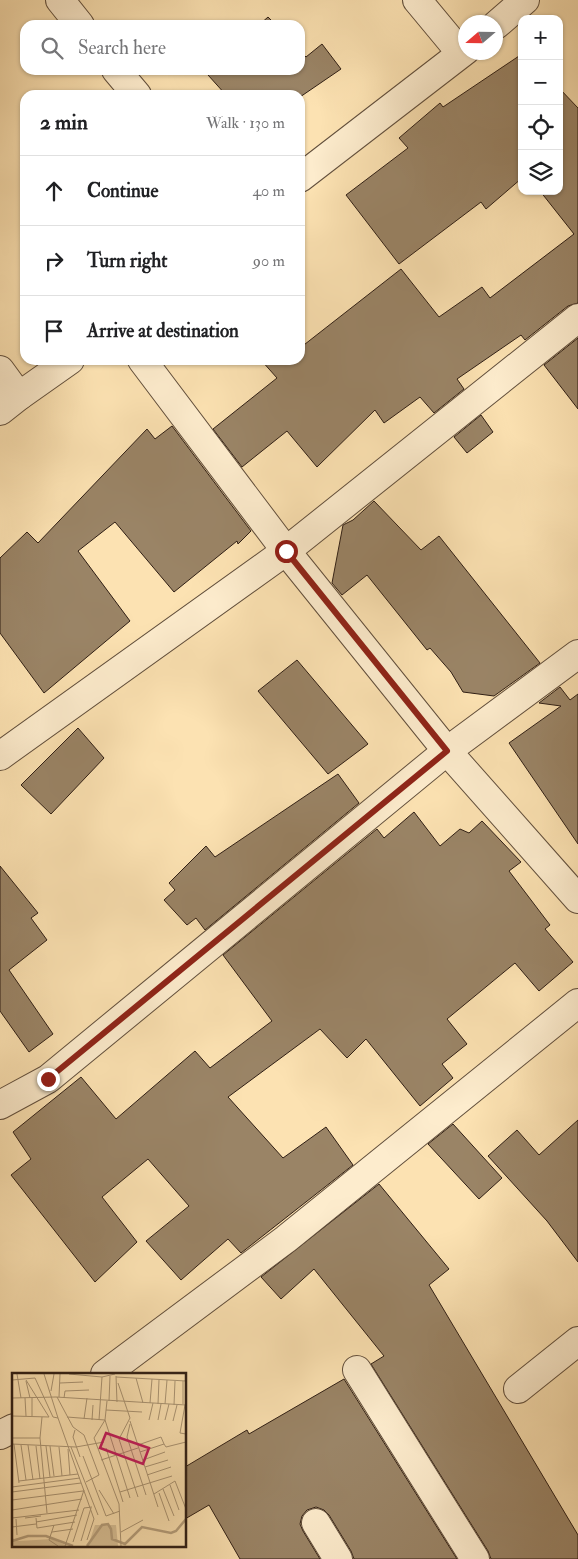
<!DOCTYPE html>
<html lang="en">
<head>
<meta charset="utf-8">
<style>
  body { margin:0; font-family:"IM FELL Double Pica",serif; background:#f6f6f6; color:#202124 }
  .controls { position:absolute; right:15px; top:15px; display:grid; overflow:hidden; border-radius:10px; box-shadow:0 1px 4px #0004 }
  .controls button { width:45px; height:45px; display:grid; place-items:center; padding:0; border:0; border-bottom:1px solid #e0e0e0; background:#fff; color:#202124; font:25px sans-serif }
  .compass { position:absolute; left:458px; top:15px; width:45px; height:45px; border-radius:50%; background:#fff; box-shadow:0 1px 4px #0004; rotate:250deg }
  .stop { position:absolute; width:15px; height:15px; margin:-11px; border:4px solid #8f2418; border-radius:50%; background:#fff }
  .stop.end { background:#8f2418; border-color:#fff; box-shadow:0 1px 5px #0008 }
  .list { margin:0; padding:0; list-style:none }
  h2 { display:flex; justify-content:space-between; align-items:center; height:65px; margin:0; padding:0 20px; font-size:21px }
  h2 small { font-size:16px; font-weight:400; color:#757577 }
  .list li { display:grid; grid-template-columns:32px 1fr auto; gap:15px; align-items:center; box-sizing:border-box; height:70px; padding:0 20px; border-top:1px solid #e0e0e0 }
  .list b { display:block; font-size:19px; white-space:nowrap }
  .list em { font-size:16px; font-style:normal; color:#757577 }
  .icon { flex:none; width:28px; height:28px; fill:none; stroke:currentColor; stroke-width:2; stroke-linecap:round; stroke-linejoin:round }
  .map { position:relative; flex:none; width:578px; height:1559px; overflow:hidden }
  .search { position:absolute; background:#fff; box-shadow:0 1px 4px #0004; left:20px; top:20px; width:285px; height:55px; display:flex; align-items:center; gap:12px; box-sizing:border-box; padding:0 18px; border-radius:15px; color:#757577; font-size:19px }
  .panel { position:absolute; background:#fff; box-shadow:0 1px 4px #0004; left:20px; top:90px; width:285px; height:275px; border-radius:15px }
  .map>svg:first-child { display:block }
</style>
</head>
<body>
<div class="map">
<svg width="578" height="1559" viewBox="0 0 578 1559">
  <rect width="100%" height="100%" fill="#fce2b2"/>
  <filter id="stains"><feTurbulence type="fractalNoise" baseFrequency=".004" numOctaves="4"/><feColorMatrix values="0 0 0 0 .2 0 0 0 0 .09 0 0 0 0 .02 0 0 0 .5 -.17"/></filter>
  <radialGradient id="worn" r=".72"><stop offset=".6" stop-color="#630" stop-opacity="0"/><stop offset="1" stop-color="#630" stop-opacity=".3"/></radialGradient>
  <g fill="#9a8466" stroke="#2f1e14">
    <path d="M268,17l8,8h-17z"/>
    <path d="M322,44l19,25 -41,28v-2h-74l-18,-20 5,-5h87v-19l6,6z"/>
    <path d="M522,54v124l-36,31 -5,-7 -82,62 -53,-69 62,-47 -9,-10 41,-35 3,4z"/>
    <path d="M559,88l19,20v195l-10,3 -43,34 -4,-5 -64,44 7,10 -30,24 -14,-16 -36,26 -9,-13 -58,57 -30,-36 -45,36 -29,-38 64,-51 -16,-18h39v-12l101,-79 38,48 43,-30 8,11 84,-64 -34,-43h19z"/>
    <path d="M578,338v71l-34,-44z"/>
    <path d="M481,415l12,17 -26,21 -13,-16z"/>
    <path d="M172,426l79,105 -13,13 -1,-3 -63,51 -59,-70 -37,29 52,70 -86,72 -44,-60v-75l27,-26 11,11 109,-114 8,10z"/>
    <path d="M374,501l47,49 18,-14 101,127 -46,33 -31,-4 -12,-20 -21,-24 -3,2 -60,-75 -25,20 -10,-12 11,-58 10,-5z"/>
    <path d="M297,660l71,84 -40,30 -70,-83z"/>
    <path d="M560,687l10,13 8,-6v150l-69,-101 52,-37 -22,-3z"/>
    <path d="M78,728l26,30 -53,56 -30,-29z"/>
    <path d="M338,774l21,29 -154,127 -9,-12 -9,7 -23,-25 11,-10 -6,-7 37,-37 9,11z"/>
    <path d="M414,812l26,34 20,-17 9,4 13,-12 39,41 -12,9 41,54 -5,4 28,33 -34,29 -24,-28 -68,56 20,25 -25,20 11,14 -33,28 -54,-67 -19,19 -27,-29 -92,68 55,61 43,-31 27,38 -112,88 -13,-14 -47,41 -35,-39 43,-35 -41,-47 -46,38 35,45 -42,40 -84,-107 20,-16 -18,-27 68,-55 35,42 79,-68 15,17 62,-47 -49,-66 154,-126 7,9z"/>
    <path d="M0,866l38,47 -7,5 16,22 -38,30 44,64 -24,18 -29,-41z"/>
    <path d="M578,1120v142l-31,-41 -59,-65 29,-26 22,25z"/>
    <path d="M453,1124l49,54 -23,21 -51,-55z"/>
    <path d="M379,1184l70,85 -20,16 149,250v24h-87l-3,-8 -117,-187 13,-8 -70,-87 -33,30 -20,-22z"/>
    <path d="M344,1379l113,180h-103l-3,-8 -22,-36 -5,-5 -8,-3 -9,3 -5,6 -2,8 3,7 17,28h-80l-31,-54 -24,14v-52l62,-37 2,4z"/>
  </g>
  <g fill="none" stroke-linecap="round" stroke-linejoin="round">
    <g stroke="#624f3c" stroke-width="30">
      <g id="minor">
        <path d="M60,0l20,25"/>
        <path d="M417,0l44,53"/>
        <path d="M496,25l29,-25"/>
        <path d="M116,70l21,25"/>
        <path d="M300,178l166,-128"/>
        <path d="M142,360l144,191 161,200 131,148"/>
        <path d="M0,370l19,26"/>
        <path d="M0,411l19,-15 51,-36"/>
        <path d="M0,756l286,-205 292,-233"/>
        <path d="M0,1105l48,-26 399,-328 131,-97"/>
        <path d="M357,1370l118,189"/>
        <path d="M105,1374l181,-135 292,-236"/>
        <path d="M518,1389l60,-48"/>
        <path d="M0,1435l14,-7"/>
        <path d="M316,1523l22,36"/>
      </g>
    </g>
    <use href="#minor" stroke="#fdeccd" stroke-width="28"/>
  </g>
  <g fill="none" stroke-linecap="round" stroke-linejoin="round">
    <path stroke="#8f2418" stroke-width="6" d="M48,1079l399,-328 -161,-200"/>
  </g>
  <g transform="translate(12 1373)">
    <rect width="174" height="174" fill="#fce2b2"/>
    <path d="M83,152h21l2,21h-30zM0,165l7,3 33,-2 16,7h-56z" fill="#d9c197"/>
    <path fill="none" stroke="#b69f7c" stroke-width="2.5" d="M0,168l16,-5h18l27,10M75,173l15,-21 6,-1 3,5 1,10 13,5 17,-17 29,6 5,-2 10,-12"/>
    <path fill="none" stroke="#aa9473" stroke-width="1" d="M5,1l4,24M32,1l14,44M57,1l33,3 13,-3M104,3l1,26M104,4l70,4M124,5l7,25M0,7l23,-2 18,39 5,1 36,101 -7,21M14,7l23,37M14,8l4,17M171,8v23M48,10l23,-1M106,10l12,35 -11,21 19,58M39,18l3,-17M45,24l16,30 11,8 15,40 -13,7M47,24l1,-23M0,25l44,-1 130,8M0,25v18M13,25l1,18M20,25v18M52,25l1,-7 24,-1M95,28l-2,19 -11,18 25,66 2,42M97,28l1,-25M138,30l2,-24M146,31l1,-24M153,31l2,-24M162,32l1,-24M173,32l-5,28 6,1M94,37l36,2M0,43l37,1M55,44l38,3 25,78M72,46l3,-21M80,47l1,-15M87,47l3,-43M137,47l4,-17M146,47l3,-16M153,47l4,-16M118,48l28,86M161,48l4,-16M118,51l-3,13 19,58M63,57l-2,7 7,20M0,65h28l7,75M28,65l2,-21M0,71l64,3 28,-5M2,71l5,39M9,72l5,35M16,72l5,35M126,72l23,-8 3,7M24,73l4,33M34,73l4,31M38,73l4,30M47,74l3,29M59,74l27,68M94,75l17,54M56,76l2,26M128,79l24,-8 2,3 20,-5M71,83l23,60 14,-5M89,87l37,-12M131,87l22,-8M133,94l23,-7M135,102l24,-8M7,108l59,-7M158,112l9,25M0,114l68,-9M151,116l11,27M87,117l15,24M0,119l69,-9M108,119l52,-16M147,120l10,28M142,121l21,-13 11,28M0,127l71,-9M0,137l70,-11M0,145l67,-8M13,145l16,-2M24,145l1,10 38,-6M4,146l1,16M24,149l41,-7M42,152l-5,15 9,6M0,154l24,-3M40,159l21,-3M109,159l22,-12M69,168l10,-33M61,169l11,-34 8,-1M53,173l19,-56"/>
    <path fill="#c2185b" fill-opacity="0.15" stroke="#c2185b" stroke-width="2.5" d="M94,60l43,15 -6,16 -43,-16z"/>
    <rect width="174" height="174" fill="none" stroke="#2f1e14" stroke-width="2.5"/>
  </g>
  <rect width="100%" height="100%" filter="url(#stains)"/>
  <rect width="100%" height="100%" fill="url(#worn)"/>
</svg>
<div class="controls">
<button>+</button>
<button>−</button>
<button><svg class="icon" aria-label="locate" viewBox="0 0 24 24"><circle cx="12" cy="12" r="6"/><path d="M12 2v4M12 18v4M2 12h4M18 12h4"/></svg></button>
<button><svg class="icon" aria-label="layers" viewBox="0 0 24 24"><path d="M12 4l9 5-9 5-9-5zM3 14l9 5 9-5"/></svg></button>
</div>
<svg class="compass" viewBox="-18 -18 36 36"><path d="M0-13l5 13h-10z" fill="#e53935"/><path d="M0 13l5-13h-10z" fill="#757577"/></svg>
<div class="stop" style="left:286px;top:551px"></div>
<div class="stop end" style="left:48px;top:1079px"></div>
<div class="search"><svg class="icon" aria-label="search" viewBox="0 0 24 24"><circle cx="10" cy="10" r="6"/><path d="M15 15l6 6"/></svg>Search here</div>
<section class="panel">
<h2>2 min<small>Walk · 130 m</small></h2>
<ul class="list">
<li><svg class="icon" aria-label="ahead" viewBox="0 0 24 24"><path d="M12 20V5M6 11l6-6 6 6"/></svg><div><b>Continue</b></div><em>40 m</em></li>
<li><svg class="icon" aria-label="right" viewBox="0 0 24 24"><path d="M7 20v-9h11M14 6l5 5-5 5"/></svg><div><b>Turn right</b></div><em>90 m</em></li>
<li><svg class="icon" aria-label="arrive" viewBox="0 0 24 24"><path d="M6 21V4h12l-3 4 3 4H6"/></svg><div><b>Arrive at destination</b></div></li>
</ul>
</section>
</div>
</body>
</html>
